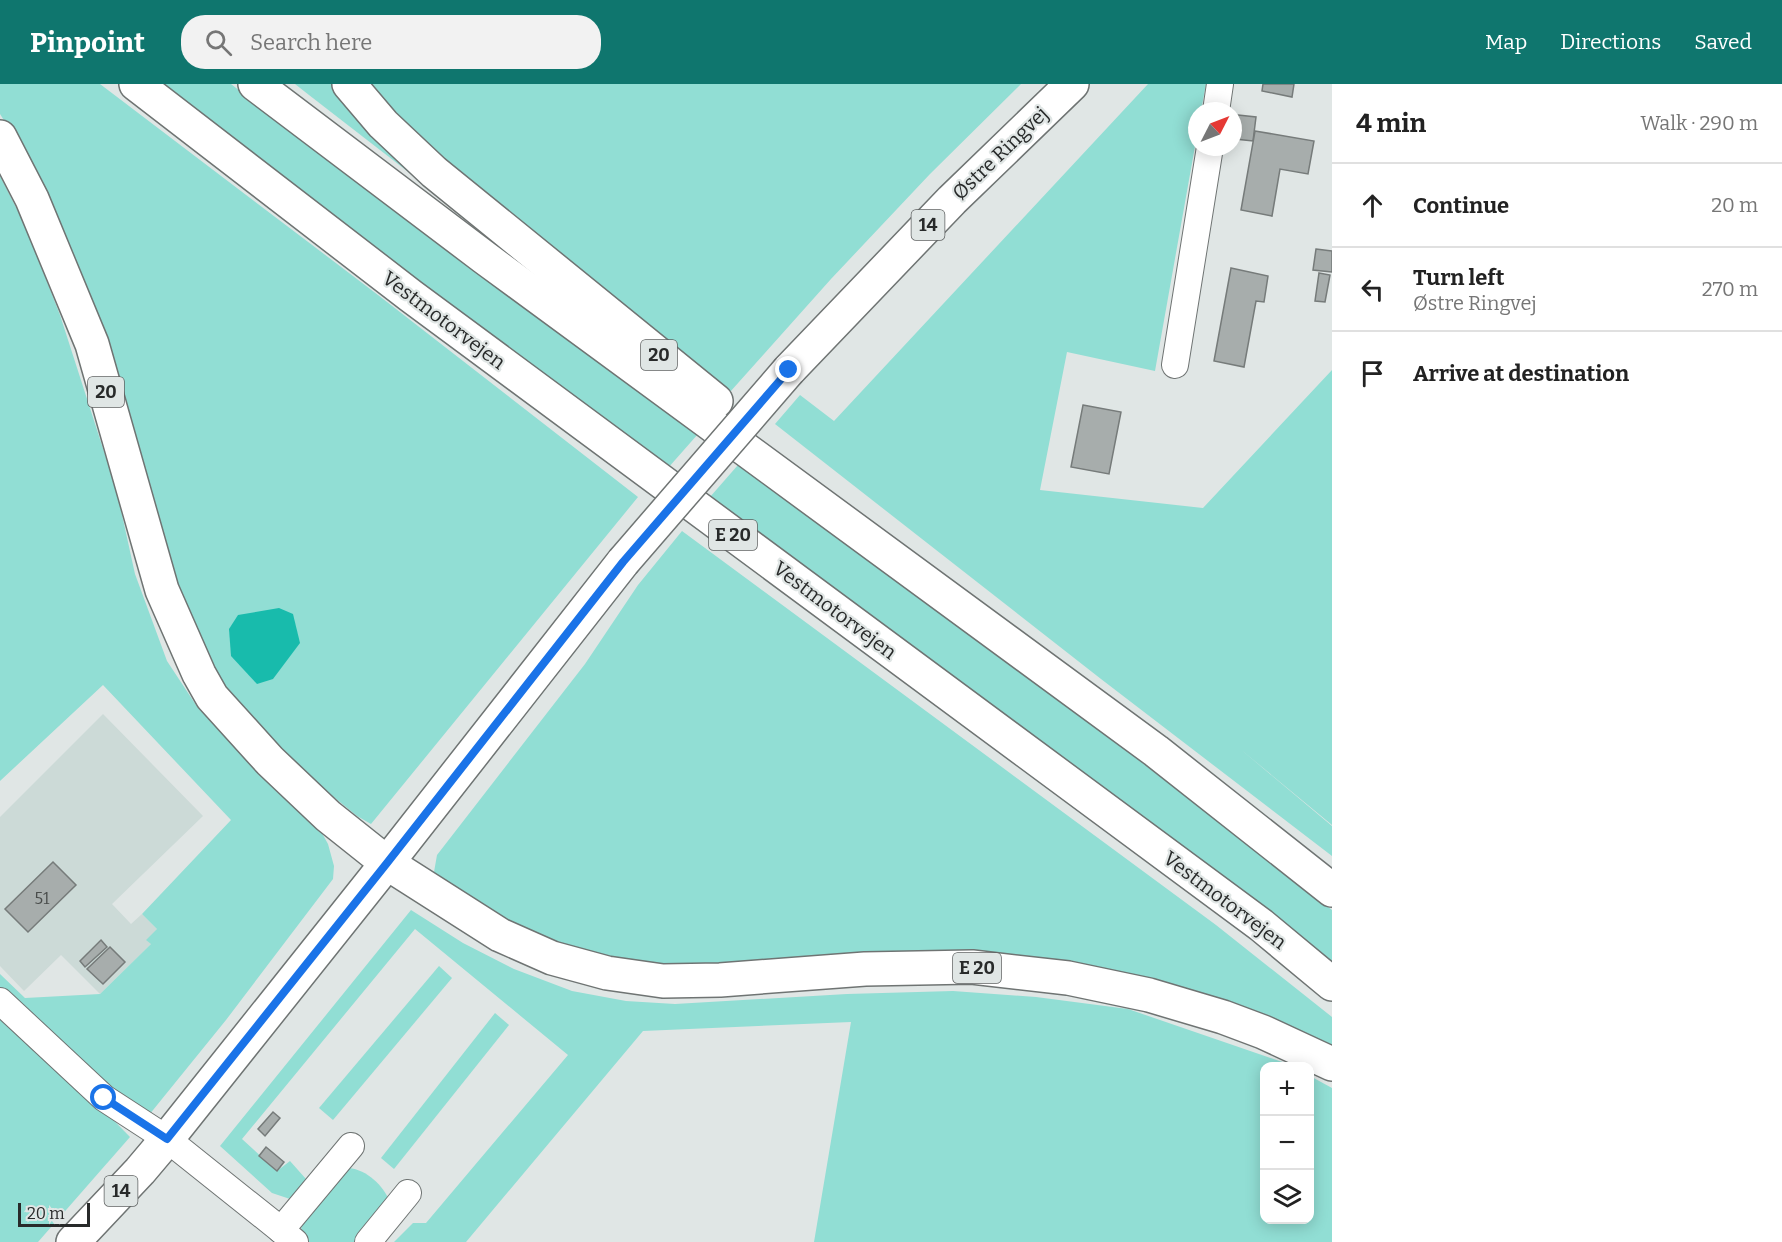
<!DOCTYPE html>
<html lang="en">
<head>
<meta charset="utf-8">
<style>
  body { margin:0; font-family:Bitter,serif; background:#f2f2f2; color:#222 }
  .controls { position:absolute; right:18px; bottom:18px; display:grid; overflow:hidden; border-radius:12px; box-shadow:0 3px 15px #0003 }
  .controls button { width:54px; height:54px; display:grid; place-items:center; padding:0; border:0; border-bottom:2px solid #e0e0e0; background:#fff; color:#222; font:30px sans-serif }
  .compass { position:absolute; left:1188px; top:18px; width:54px; height:54px; border-radius:50%; background:#fff; box-shadow:0 3px 15px #0003; rotate:48deg }
  .scale { position:absolute; left:18px; bottom:15px; width:72px; box-sizing:border-box; padding-left:6px; border:3px solid #282a2a; border-top:0; font-size:16px; line-height:21px; white-space:nowrap; color:#282a2a; -webkit-text-stroke:4px #e0e6e5; paint-order:stroke }
  .stop { position:absolute; width:18px; height:18px; margin:-14px; border:4px solid #1a73e8; border-radius:50%; background:#fff }
  .stop.end { background:#1a73e8; border-color:#fff; box-shadow:0 2px 6px #0008 }
  .list { margin:0; padding:0; list-style:none }
  h2 { display:flex; justify-content:space-between; align-items:center; height:78px; margin:0; padding:0 24px; font-size:26px }
  h2 small { font-size:20px; font-weight:400; color:#767676 }
  .list li { display:grid; grid-template-columns:39px 1fr auto; gap:18px; align-items:center; box-sizing:border-box; height:84px; padding:0 24px; border-top:2px solid #e0e0e0 }
  .list b { display:block; font-size:22px; white-space:nowrap }
  .list p { margin:0; font-size:20px; white-space:nowrap; color:#767676 }
  .list em { font-size:20px; font-style:normal; color:#767676 }
  .icon { flex:none; width:33px; height:33px; fill:none; stroke:currentColor; stroke-width:2; stroke-linecap:round; stroke-linejoin:round }
  .map { position:relative; flex:none; width:1332px; height:1158px; overflow:hidden }
  header { display:flex; align-items:center; gap:36px; box-sizing:border-box; height:84px; padding:0 30px; background:#0f766e; color:#fff }
  header strong { font-size:28px }
  nav { display:flex; gap:33px; margin-inline-start:auto; font-size:21px }
  .search { width:420px; height:54px; background:#f2f2f2; display:flex; align-items:center; gap:15px; box-sizing:border-box; padding:0 21px; border-radius:24px; color:#767676; font-size:22px }
  main { display:flex }
  aside { flex:1; background:#fff }
  .map>svg:first-child { display:block }
</style>
</head>
<body>
<header>
<strong>Pinpoint</strong>
<div class="search"><svg class="icon" aria-label="search" viewBox="0 0 24 24"><circle cx="10" cy="10" r="6"/><path d="M15 15l6 6"/></svg>Search here</div>
<nav><a>Map</a><a>Directions</a><a>Saved</a></nav>
</header>
<main>
<div class="map">
<svg width="1332" height="1158" viewBox="0 0 1332 1158">
  <rect width="100%" height="100%" fill="#e0e6e5"/>
  <path fill="#ccdad7" d="M103,630l100,102 -91,88 19,20 11,-10 15,15 -6,15 -51,50 -39,-39 -37,36 -24,-25v-149z"/>
  <g fill="#91ded4">
    <path d="M0,0h100l278,211 260,202 -267,327 -14,-8 -86,-70 -50,-62 -29,-51 -182,-503 -10,-16z"/>
    <path d="M161,0h70l39,31 428,319 -30,34 -303,-225z"/>
    <path d="M295,0h39l117,121 -142,-110z"/>
    <path d="M370,0h651l-91,90 -99,105 -101,113 -295,-239 -46,-45z"/>
    <path d="M1148,0h58l-5,27h-4v24l-42,236 -88,-19 -27,138 163,18 129,-138v455l-93,-77 93,78v30l-231,-177 -326,-255 25,-29 34,26z"/>
    <path d="M0,92l25,49 35,90 57,177 18,82 32,87 31,47 79,84 41,34 10,18 6,22 -1,13 -107,141 -77,95 -8,-2 -141,-118v-21l25,24 75,-4 51,-50 -5,-4 11,-11 -15,-15 89,-94 -128,-135 -103,96z"/>
    <path d="M738,381l397,292 197,153v52l-220,-168 -402,-297z"/>
    <path d="M682,447l534,394 116,92v39l-99,-48 -455,-43 -161,-1 -113,-40 -70,-52 3,-17 148,-191 53,-79z"/>
    <path d="M411,826l52,33 51,26 58,22 54,10 49,3 172,-10 106,-3 83,6 92,12 163,56 2,1h-29v154h46v-144l22,12v154h-518l37,-220 -208,9 -177,211h-72l19,-19h13l142,-168 -153,-126 -173,210 35,32 13,-10 16,18 -13,21 -21,-7 -52,-47z"/>
    <path d="M439,882l13,12 -119,142 -14,-12z"/>
    <path d="M0,920l130,133 -92,105h-38z"/>
    <path d="M495,929l14,12 -115,144 -13,-11z"/>
    <path d="M349,1084c18,2 34,17 41,34l-35,40h-46l-8,-10 1,-10z"/>
  </g>
  <path fill="#18bbac" d="M279,524l14,6 7,29 -27,36 -16,5 -26,-28 -2,-27 9,-14z"/>
  <g fill="#a7adac" stroke="#767b7a" stroke-width="1.5">
    <path d="M1263,0h31l-2,13 -30,-6z"/>
    <path d="M1238,31l18,2 -3,24 -18,-2z"/>
    <path d="M1255,47l59,10 -6,33 -28,-5 -8,47 -31,-6z"/>
    <path d="M1316,165l16,2v21l-19,-2z"/>
    <path d="M1231,184l37,8 -4,26 -8,-1 -12,66 -30,-6z"/>
    <path d="M1319,189l11,2 -5,27 -10,-1z"/>
    <path d="M1083,321l38,7 -12,62 -38,-7z"/>
    <path d="M53,778l23,23 -48,47 -23,-23z"/>
    <path d="M101,856l6,7 -22,20 -5,-6z"/>
    <path d="M110,863l15,15 -22,22 -16,-15z"/>
    <path d="M273,1028l7,6 -15,18 -7,-7z"/>
    <path d="M266,1063l18,15 -7,9 -18,-15z"/>
  </g>
  <g fill="none" stroke-linecap="round" stroke-linejoin="round">
    <g stroke="#6f7473" stroke-width="28">
      <g id="minor">
        <path d="M1216,27l4,-27"/>
        <path d="M1175,281l35,-218"/>
        <path d="M0,917l104,97 63,41 114,91"/>
        <path d="M295,1158l-14,-12 70,-84"/>
        <path d="M368,1158l40,-49"/>
      </g>
    </g>
    <g stroke="#6f7473" stroke-width="36">
      <g id="major">
        <path d="M789,286l163,-170 120,-116"/>
        <path d="M73,1158l67,-71 27,-32 220,-276 236,-301"/>
      </g>
    </g>
    <g stroke="#6f7473" stroke-width="36">
      <g id="highway">
        <path d="M136,0l275,212 850,629 71,59"/>
        <path d="M255,0l230,174 671,493 176,139"/>
        <path d="M349,0l34,40 51,48 282,229"/>
        <path d="M0,53l32,62 60,145 70,246 37,84 13,23 58,64 58,55 59,47 113,72 52,23 55,15 56,8 57,-1 145,-11 107,-2 96,11 81,17 74,22 40,15 69,32"/>
      </g>
    </g>
    <use href="#minor" stroke="#fff" stroke-width="26"/>
    <use href="#major" stroke="#fff" stroke-width="33"/>
    <use href="#highway" stroke="#fff" stroke-width="33"/>
    <g stroke="#6f7473" stroke-width="36" stroke-linecap="butt">
      <path id="major-bridge" d="M623,478l166,-192"/>
    </g>
    <use href="#major-bridge" stroke="#fff" stroke-width="33"/>
  </g>
  <g fill="none" stroke-linecap="round" stroke-linejoin="round">
    <path stroke="#1a73e8" stroke-width="8" d="M104,1014l63,41 220,-276 236,-301 166,-192"/>
  </g>
  <g text-anchor="middle" dominant-baseline="central" stroke-width="4.5" stroke-linejoin="round" paint-order="stroke">
    <g font-size="16" fill="#484b4a">
      <text x="42" y="814">51</text>
    </g>
    <g fill="#e0e6e5" stroke="#5f6262" stroke-width="1.5">
      <rect x="911.5" y="126" width="33" height="30" rx="4.5"/>
      <rect x="641" y="256" width="36" height="30" rx="4.5"/>
      <rect x="88" y="293" width="36" height="30" rx="4.5"/>
      <rect x="709" y="436" width="48" height="30" rx="4.5"/>
      <rect x="953" y="869" width="48" height="30" rx="4.5"/>
      <rect x="104.5" y="1092" width="33" height="30" rx="4.5"/>
    </g>
    <g font-size="18" font-weight="bold" fill="#282a2a">
      <text x="928" y="141">14</text>
      <text x="659" y="271">20</text>
      <text x="106" y="308">20</text>
      <text x="733" y="451">E 20</text>
      <text x="977" y="884">E 20</text>
      <text x="121" y="1107">14</text>
    </g>
    <g font-size="20" fill="#282a2a" stroke="#e0e6e5">
      <text transform="translate(1000 69) rotate(-44)">Østre Ringvej</text>
      <text transform="translate(444 236) rotate(37)">Vestmotorvejen</text>
      <text transform="translate(835 526) rotate(37)">Vestmotorvejen</text>
      <text transform="translate(1225 816) rotate(37)">Vestmotorvejen</text>
    </g>
  </g>
</svg>
<div class="controls">
<button>+</button>
<button>−</button>
<button><svg class="icon" aria-label="layers" viewBox="0 0 24 24"><path d="M12 4l9 5-9 5-9-5zM3 14l9 5 9-5"/></svg></button>
</div>
<svg class="compass" viewBox="-18 -18 36 36"><path d="M0-13l5 13h-10z" fill="#e53935"/><path d="M0 13l5-13h-10z" fill="#767676"/></svg>
<div class="scale">20 m</div>
<div class="stop" style="left:104px;top:1014px"></div>
<div class="stop end" style="left:789px;top:286px"></div>
</div>
<aside>
<h2>4 min<small>Walk · 290 m</small></h2>
<ul class="list">
<li><svg class="icon" aria-label="ahead" viewBox="0 0 24 24"><path d="M12 20V5M6 11l6-6 6 6"/></svg><div><b>Continue</b></div><em>20 m</em></li>
<li><svg class="icon" aria-label="left" viewBox="0 0 24 24"><path d="M17 20v-9H6M10 6l-5 5 5 5"/></svg><div><b>Turn left</b><p>Østre Ringvej</p></div><em>270 m</em></li>
<li><svg class="icon" aria-label="arrive" viewBox="0 0 24 24"><path d="M6 21V4h12l-3 4 3 4H6"/></svg><div><b>Arrive at destination</b></div></li>
</ul>
</aside>
</main>
</body>
</html>
